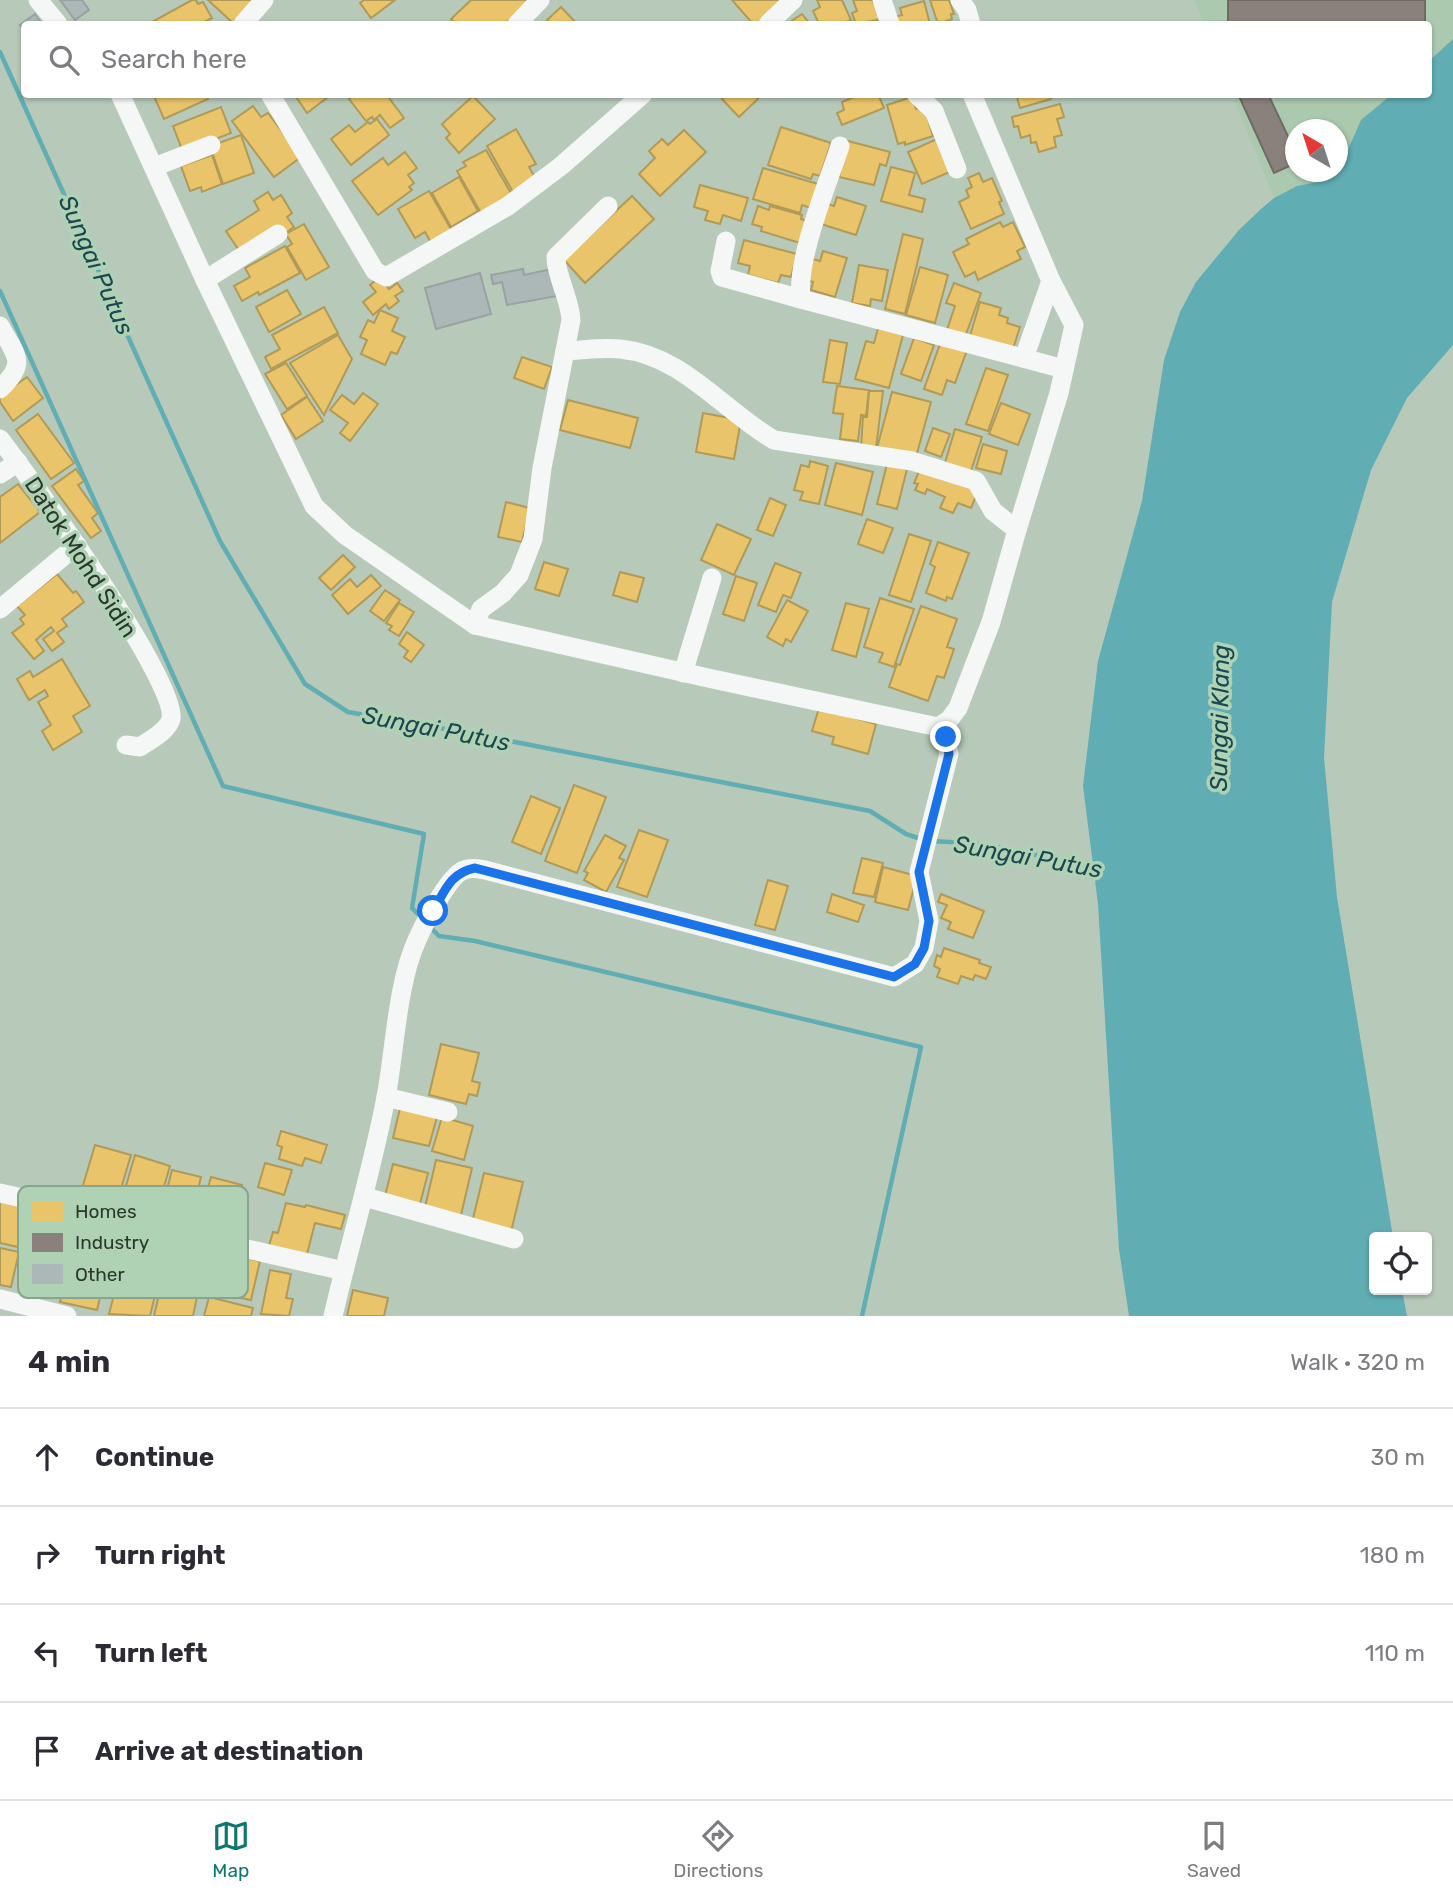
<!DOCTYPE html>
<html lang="en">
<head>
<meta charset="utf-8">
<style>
  body { margin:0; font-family:Rubik,sans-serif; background:#f2f2f3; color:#2b2b33 }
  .controls { position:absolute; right:21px; bottom:21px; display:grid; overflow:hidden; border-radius:7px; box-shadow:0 2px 5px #0004 }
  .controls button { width:63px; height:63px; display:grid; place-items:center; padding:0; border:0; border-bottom:2px solid #e1e1e2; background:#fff; color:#2b2b33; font:35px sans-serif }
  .compass { position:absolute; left:1285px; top:119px; width:63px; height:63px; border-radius:50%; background:#fff; box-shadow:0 2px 5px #0004; rotate:321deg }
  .stop { position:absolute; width:21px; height:21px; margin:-16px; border:5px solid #1a73e8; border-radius:50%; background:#fff }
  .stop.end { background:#1a73e8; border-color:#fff; box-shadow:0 2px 7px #0008 }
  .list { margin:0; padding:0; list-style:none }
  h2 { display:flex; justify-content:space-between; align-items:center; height:91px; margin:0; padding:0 28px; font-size:30px }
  h2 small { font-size:23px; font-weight:400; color:#7c7c81 }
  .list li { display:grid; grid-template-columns:46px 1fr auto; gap:21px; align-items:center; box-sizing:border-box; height:98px; padding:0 28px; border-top:2px solid #e1e1e2 }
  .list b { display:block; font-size:26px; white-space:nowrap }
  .list em { font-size:23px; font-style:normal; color:#7c7c81 }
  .icon { flex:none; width:38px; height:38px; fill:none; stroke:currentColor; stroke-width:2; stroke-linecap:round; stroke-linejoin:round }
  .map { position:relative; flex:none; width:1453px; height:1316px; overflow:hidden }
  .search { position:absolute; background:#fff; box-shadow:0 2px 5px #0004; left:21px; right:21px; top:21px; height:77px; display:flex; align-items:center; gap:18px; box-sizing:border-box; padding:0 24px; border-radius:7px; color:#7c7c81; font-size:26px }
  .sheet { height:483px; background:#fff }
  nav { display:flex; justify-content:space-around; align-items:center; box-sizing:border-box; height:98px; border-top:2px solid #e1e1e2; background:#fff; font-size:19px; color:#7c7c81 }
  nav a { display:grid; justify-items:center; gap:4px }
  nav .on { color:#0f766e }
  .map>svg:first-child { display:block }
</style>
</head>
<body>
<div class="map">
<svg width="1453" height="1316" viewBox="0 0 1453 1316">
  <rect width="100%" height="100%" fill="#b7caba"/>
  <g fill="#aac9af">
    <path d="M1194,0h259v39l-24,22 -1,-37h-224z"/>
    <path d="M1232,95h159l-30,25 -23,51v-41h-42v42h41l-9,8 -31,6 -23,12z"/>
  </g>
  <path fill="#60adb3" d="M1453,39v306l-46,53 -36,72 -39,132 -8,156 13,139 56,340h-19v53h28l5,26h-278l-10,-67 -21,-345 -15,-118 15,-125 44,-160 22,-141 16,-48 16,-30 43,-52 22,-21 13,-11 23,-12 31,-6 10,-8 23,-52 30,-25 37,-1 1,-33z"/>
  <g fill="#e9c46a" stroke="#b09a57" stroke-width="2">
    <path d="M192,0h4l2,4 5,-2 9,16 -12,6h-49l-1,-1z"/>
    <path d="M208,0h46l-21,23z"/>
    <path d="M364,0h31l-24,18 -11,-15z"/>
    <path d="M471,0h60l-26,24h-56l4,-3 -2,-2z"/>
    <path d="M732,0h52l-27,24h-4z"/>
    <path d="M817,0h25l9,20 -9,4h-23l-6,-13 7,-4z"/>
    <path d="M853,0h19l10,19 -26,5 -4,-11 5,-2z"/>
    <path d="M930,0h19l5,14h-3l1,5 -14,5z"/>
    <path d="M924,1l6,23h-34l-2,-7 8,-2 -2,-7z"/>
    <path d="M561,7l16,17h-26l-4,-4z"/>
    <path d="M802,14l8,10h-23z"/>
    <path d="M157,94h49l2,5 -44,20 -10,-23z"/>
    <path d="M294,94h38l-25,19z"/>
    <path d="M356,94h30l18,24 -14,10 -10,-13 -6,5 -2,-3 -6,4 -17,-22z"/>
    <path d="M727,94h36l-24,23 -17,-18z"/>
    <path d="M861,94h17l6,14 -42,17 -5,-12 7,-3 -2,-8z"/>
    <path d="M1016,94h34l1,5 -31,9z"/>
    <path d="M473,96l22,23 -36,34 -13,-15 4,-4 -8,-10z"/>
    <path d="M912,97l4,12 8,-3 9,30 -28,9v-3l-7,2 -11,-39z"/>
    <path d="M1060,104l4,13 -7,2 5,16 -8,2 2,10 -17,5 -3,-10 -5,1 -1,-8 -9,3 -3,-12 -4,1 -2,-10z"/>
    <path d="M253,106l8,11 7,-4 33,44 -27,20 -42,-56z"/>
    <path d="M221,107l10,26 -48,19 -10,-26z"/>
    <path d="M377,119l12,16 -38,30 -20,-26 18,-14 6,7 13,-10 2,2z"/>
    <path d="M781,127l50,16 -11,33 -7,-2 -2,5 -43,-14z"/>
    <path d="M516,129l20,35 -7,3 8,14 -23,13 -27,-48z"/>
    <path d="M684,130l22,22 -46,44 -21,-22 16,-16 -6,-7 13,-12 6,6z"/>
    <path d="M241,135l13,38 -31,11 -13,-38z"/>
    <path d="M939,138l13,33 -30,13 -14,-32z"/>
    <path d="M848,141l42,11 -4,14 -6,-2 -6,21 -35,-8z"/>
    <path d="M486,150l26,45 -31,18 -24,-42 9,-5 -3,-4z"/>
    <path d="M405,152l12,16 -9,7 6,8 -5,4 3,3 -34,25 -26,-34 31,-23 5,7z"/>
    <path d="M212,155l10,29 -20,8 -1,-5 -11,4 -9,-25z"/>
    <path d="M891,167l24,6 -6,22 16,4 -3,13 -41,-11z"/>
    <path d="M763,168l55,16 -7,24 -9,-3 -2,8 -47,-14z"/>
    <path d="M979,173l4,9 9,-4 10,23 -3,1 5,12 -33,15 -12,-27 10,-5 -3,-7 6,-3 -4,-9z"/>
    <path d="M459,177l19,34 -27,16 -19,-34z"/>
    <path d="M700,185l48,13 -7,23 -18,-6 -3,9 -15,-4 3,-9 -14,-4z"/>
    <path d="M429,191l23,40 -21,12 -6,-11 -10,6 -17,-29z"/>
    <path d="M268,192l5,8 8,-5 11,18 -5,4 7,10 -16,11 -40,11 -12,-18 33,-21 -5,-9z"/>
    <path d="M632,196l22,23 -69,64 -21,-23z"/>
    <path d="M837,197l29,9 -10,29 -35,-11 7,-20 6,2z"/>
    <path d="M758,206l11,4 1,-4 32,9 -1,4 6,2 -7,22 -39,-12 1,-4 -10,-3z"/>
    <path d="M1000,222l3,5 10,-5 12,25 -8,4 4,8 -43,21 -3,-8 -10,5 -12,-25 16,-8 -3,-5z"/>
    <path d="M304,224l25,43 -23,13 -19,-33 5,-3 -6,-10z"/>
    <path d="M903,234l20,5 -18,75 -20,-5z"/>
    <path d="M744,240l53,14 -6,23 -10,-2 -3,8 -30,-8 2,-9 -12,-3z"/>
    <path d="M285,246l15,27 -41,22 -1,-3 -16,9 -8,-15 16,-9 -5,-9z"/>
    <path d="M823,251l24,7 -12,39 -24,-7 2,-8 -6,-2 6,-21 7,2z"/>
    <path d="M859,265l29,5 -6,31 -11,-2 -1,7 -18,-3z"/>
    <path d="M920,267l28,8 -13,48 -29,-8z"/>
    <path d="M380,277l9,12 8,-6 6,8 -8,5 4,5 -10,8 -3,-5 -13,11 -10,-13 13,-10 -6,-7z"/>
    <path d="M954,283l27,10 -16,44 -18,-7 8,-24 -9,-3z"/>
    <path d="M287,290l14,24 -32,18 -13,-25z"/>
    <path d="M980,302l21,6 -2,7 9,3 -1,5 13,4 -8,25 -43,-13z"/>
    <path d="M324,307l14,26 -67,36 -6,-12 15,-8 -8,-14z"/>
    <path d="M380,310l18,8 -6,13 13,6 -8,17 -6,-2 -6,13 -24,-11 6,-14 -7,-3 8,-17 6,3z"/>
    <path d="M878,328l25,7 -14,53 -34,-9 11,-38 8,2z"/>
    <path d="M338,335l14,24 -28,56 -34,-52z"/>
    <path d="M914,338l20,7 -13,36 -20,-7z"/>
    <path d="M830,340l17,3 -7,41 -17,-2z"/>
    <path d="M941,341l26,9 -12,33 -8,-3 -5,15 -18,-6z"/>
    <path d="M522,357l30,10 -8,22 -30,-11z"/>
    <path d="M286,363l21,33 -20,13 -22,-35z"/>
    <path d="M986,368l22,7 -20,56 -22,-7z"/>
    <path d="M27,377l16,21 -30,23 -13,-19v-6z"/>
    <path d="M837,386l32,4 -3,26 -5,-1 -3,26 -18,-2 3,-25 -10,-1z"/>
    <path d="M869,391h14l-7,57 -15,-1 2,-30h4z"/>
    <path d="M892,392l39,10 -15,55 -39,-9z"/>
    <path d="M363,393l15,11 -28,37 -10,-8 8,-10 -18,-13 12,-15 12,9z"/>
    <path d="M307,397l16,24 -27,18 -15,-24z"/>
    <path d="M568,400l70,18 -8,30 -70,-18z"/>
    <path d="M1001,403l29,11 -12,31 -29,-11z"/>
    <path d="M703,413l38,7 -7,39 -38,-7z"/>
    <path d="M38,414l36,49 -23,16 -35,-49z"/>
    <path d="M933,428l17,6 -9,23 -16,-6z"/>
    <path d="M955,429l27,8 -12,37 -26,-8z"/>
    <path d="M983,444l24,7 -6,23 -25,-6z"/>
    <path d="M888,460l20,5 -11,44 -20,-5z"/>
    <path d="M810,461l18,5 -9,38 -19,-4 3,-8 -9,-2 7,-25 8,2z"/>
    <path d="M836,463l37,9 -11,43 -37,-10z"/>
    <path d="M922,464l57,25 -8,19 -13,-5 -5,10 -13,-5 5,-11 -18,-8 -2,5 -10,-4 3,-6 -4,-1z"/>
    <path d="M76,469l8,12 -6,4 20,28 -6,5 9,13 -10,7 -39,-52z"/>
    <path d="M18,484l22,28 -40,31v-46z"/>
    <path d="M770,498l16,7 -13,31 -16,-6z"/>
    <path d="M506,502l24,6 -8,34 -24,-5z"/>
    <path d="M867,519l26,9 -10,25 -25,-9z"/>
    <path d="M717,524l34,15 -17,36 -33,-15z"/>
    <path d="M909,534l22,7 -20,61 -22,-7z"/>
    <path d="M938,542l31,11 -17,46 -5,-2 -1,4 -20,-8 9,-26 -5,-3z"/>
    <path d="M343,555l12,12 -24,23 -12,-12z"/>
    <path d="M544,562l24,7 -9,27 -24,-7z"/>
    <path d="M775,563l26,10 -10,25 -8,-3 -7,17 -18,-7z"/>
    <path d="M620,572l24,6 -7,24 -24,-7z"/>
    <path d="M57,574l16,19 3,-2 8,11 -22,17 5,7 -10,7 7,9 -12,9 -9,-12 11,-8 -3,-4 -15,13 8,11 -10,8 -22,-26 12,-9 -4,-5 5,-4 -8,-9z"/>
    <path d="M371,575l10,11 -33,28 -16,-19 18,-16 7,8z"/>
    <path d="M736,576l21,7 -13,38 -21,-7z"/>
    <path d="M385,590l15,10 -16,21 -14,-10z"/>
    <path d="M880,598l34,11 -20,58 -15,-5 4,-9 -19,-6z"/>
    <path d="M787,600l21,11 -17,31 -5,-3 -3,7 -16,-9z"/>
    <path d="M399,603l15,9 -15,24 -10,-6 3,-4 -6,-3z"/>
    <path d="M846,603l23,6 -13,48 -24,-7z"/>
    <path d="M921,606l36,13 -10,28 7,2 -10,29 -7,-2 -9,25 -39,-14 8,-23 3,1z"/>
    <path d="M407,632l17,13 -13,17 -7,-5 4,-6 -9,-7z"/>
    <path d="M62,659l28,47 -17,10 9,16 -29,18 -11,-19 9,-6 -13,-23 10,-6 -3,-6 -16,10 -12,-21 13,-8 3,6z"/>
    <path d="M819,708l57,16 -8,30 -36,-10 2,-7 -22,-6z"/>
    <path d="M574,785l32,12 -29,76 -32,-12z"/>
    <path d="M531,796l29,12 -19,46 -29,-12z"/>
    <path d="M639,830l29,10 -21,57 -30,-10z"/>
    <path d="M605,835l21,11 -7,12 5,2 -18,32 -22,-12 4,-7 -4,-2z"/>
    <path d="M862,858l21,5 -9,34 -21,-4z"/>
    <path d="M883,867l34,9 -9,34 -33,-8z"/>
    <path d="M768,880l20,6 -13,44 -20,-5z"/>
    <path d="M832,894l32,11 -6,17 -31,-10z"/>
    <path d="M941,894l43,17 -11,27 -25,-9 3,-7 -10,-4 6,-13 -9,-3z"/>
    <path d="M944,948l36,12 -1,3 12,4 -5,12 -11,-4 -2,5 -12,-4 -3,8 -21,-7 3,-8 -6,-3 3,-11 4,2z"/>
    <path d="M441,1044l38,9 -7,28 8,2 -3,13 -8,-2 -3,10 -37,-9z"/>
    <path d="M400,1108l37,9 -8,29 -36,-8z"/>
    <path d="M442,1117l31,9 -9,34 -32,-9z"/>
    <path d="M281,1131l46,14 -6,18 -16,-5 -3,8 -23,-7 3,-12 -5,-2z"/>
    <path d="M95,1145l36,10 -17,57 -36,-10z"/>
    <path d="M135,1155l35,11 -16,55 -35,-11z"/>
    <path d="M436,1160l36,8 -14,60 -36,-8z"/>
    <path d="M265,1163l27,7 -8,25 -26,-8z"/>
    <path d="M393,1164l35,9 -8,31 -35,-8z"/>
    <path d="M172,1170l29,7 -8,32 -9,-2 -3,13 -13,-3 3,-13 -7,-2z"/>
    <path d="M484,1173l39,9 -14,58 -39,-9z"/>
    <path d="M211,1177l31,8 -15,51 -30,-8z"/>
    <path d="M0,1199l31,7 -9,42 -22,-5z"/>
    <path d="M286,1203l19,4 1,-2 39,10 -4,14 -26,-6 -9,35 -38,-9 5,-17 5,1z"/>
    <path d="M0,1248l19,4 -8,35 -11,-2z"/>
    <path d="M220,1253l40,8 -9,39 -39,-8z"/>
    <path d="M69,1264l37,8 -9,38 -37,-8z"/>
    <path d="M270,1270l21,4 -5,24 7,1 -4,17 -28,-2z"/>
    <path d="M119,1275l39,8 -8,33 -41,-2z"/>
    <path d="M160,1290l37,7 -4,19h-39z"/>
    <path d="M353,1290l35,8 -4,18h-37z"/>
    <path d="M209,1297l44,11 -2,8h-47z"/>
  </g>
  <g fill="#8a817c" stroke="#6d6b64" stroke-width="2">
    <rect x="1228" y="0" width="197" height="24"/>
    <path d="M1238,94h30l28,59v10l-22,10z"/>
  </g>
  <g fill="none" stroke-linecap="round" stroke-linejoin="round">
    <g stroke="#60adb3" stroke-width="4.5">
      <path d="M0,52l220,489 85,143 43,28 131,23 391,76 36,23 15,5"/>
      <path d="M0,291l223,495 201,48 -12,74 10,10"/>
      <path d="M933,841l48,3 116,23"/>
      <path d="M430,927l9,9 36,5 446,106 -59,269"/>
    </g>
  </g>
  <g fill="#acb7b7" stroke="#98a2a2" stroke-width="2">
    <path d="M60,0h22l7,10 -14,10z"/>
    <path d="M35,14l7,10h-18v8l-4,-7z"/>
    <path d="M523,269l1,6 28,-6 5,27 -50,9 -5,-23 -9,2 -2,-9z"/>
    <path d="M480,273l11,41 -55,15 -11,-41z"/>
  </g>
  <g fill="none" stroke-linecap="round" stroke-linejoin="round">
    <g stroke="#f4f7f5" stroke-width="19">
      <path d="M38,0l20,24"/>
      <path d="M882,0l8,24"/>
      <path d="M960,0l7,10 4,14"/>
      <path d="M243,24l21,-24"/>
      <path d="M517,24l23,-24"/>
      <path d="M768,24l25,-24"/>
      <path d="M120,94l85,186 109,226 31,29 130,90 233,53 230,49 11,-7 9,-12 33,-86 26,-92 42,-137 15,-68 -23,-44 -79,-187"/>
      <path d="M270,94l105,177 11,6 122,-71 53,-40 82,-72"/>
      <path d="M916,94l18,17 23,58"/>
      <path d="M840,146c-13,40 -44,113 -39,153l263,70"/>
      <path d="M154,167l57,-22"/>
      <path d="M726,241l-6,30 2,6 79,22"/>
      <path d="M205,280l73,-46"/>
      <path d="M0,326c16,30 28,36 0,63"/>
      <path d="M565,351c18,-1 38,-4 55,-2 63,6 102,61 154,91l138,21 64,20 17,30 24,19"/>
      <path d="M1024,358l27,-77"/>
      <path d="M0,439c30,39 178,242 171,280 -3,12 -21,21 -31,28l-14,-2"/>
      <path d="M0,474l18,-12"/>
      <path d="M0,609l77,-64"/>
      <path d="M475,625l6,-16 22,-16 16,-18 14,-36 9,-71 29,-148c-1,-22 -15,-43 -15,-63l52,-51"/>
      <path d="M683,673l29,-95"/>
      <path d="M386,1097l62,15"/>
      <path d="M0,1193l344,78"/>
      <path d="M365,1197l149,42"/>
      <path d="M0,1299l67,17"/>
      <path d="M333,1316c17,-73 39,-145 53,-219 9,-47 11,-114 31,-157 7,-16 32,-65 47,-70 8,-3 14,-1 21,0l409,107 21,-13 9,-16 5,-27 -10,-49 30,-118 -3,-16 -8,-11"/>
    </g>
  </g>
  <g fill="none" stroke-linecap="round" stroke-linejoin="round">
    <path stroke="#1a73e8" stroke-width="9" d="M433,911c12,-20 17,-38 42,-43l419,109 21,-13 9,-16 5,-27 -10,-49 30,-118 -3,-17"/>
  </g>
  <g text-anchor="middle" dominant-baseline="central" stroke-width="7" stroke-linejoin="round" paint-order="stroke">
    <g font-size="23" fill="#2a382c" stroke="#afd2b5">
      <text transform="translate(81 557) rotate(57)">Datok Mohd Sidin</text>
    </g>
    <g font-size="24" font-style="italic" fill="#1b474e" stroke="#afd2b5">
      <text transform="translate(96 265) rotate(66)">Sungai Putus</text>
      <text transform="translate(1220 718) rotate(-89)">Sungai Klang</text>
      <text transform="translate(436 729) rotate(11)">Sungai Putus</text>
      <text transform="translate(1028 857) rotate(10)">Sungai Putus</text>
    </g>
  </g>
  <rect x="18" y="1186" width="230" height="112" rx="10" fill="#afd2b5" stroke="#87a48c" stroke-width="2"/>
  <rect x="32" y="1201" width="31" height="20" fill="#e9c46a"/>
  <rect x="32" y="1233" width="31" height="19" fill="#8a817c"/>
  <rect x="32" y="1264" width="31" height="20" fill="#acb7b7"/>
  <g font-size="19" fill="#2a382c">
    <text x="75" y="1218">Homes</text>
    <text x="75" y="1249">Industry</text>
    <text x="75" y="1281">Other</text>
  </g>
</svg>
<div class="controls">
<button><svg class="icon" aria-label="locate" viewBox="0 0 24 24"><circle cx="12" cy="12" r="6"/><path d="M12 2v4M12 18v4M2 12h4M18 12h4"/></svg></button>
</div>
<svg class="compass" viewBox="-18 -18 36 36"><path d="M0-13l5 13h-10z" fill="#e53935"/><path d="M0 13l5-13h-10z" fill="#7c7c81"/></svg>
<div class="stop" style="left:433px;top:911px"></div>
<div class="stop end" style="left:946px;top:737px"></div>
<div class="search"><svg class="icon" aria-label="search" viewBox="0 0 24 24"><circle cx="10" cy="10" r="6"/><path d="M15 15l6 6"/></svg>Search here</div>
</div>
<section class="sheet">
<h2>4 min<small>Walk · 320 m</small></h2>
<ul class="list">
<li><svg class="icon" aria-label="ahead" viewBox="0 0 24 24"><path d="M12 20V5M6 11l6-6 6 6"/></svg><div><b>Continue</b></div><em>30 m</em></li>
<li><svg class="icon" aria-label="right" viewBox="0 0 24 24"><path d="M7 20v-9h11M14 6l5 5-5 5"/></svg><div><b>Turn right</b></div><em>180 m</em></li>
<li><svg class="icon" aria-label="left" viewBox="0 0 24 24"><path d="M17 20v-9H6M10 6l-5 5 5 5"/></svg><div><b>Turn left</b></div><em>110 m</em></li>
<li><svg class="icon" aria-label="arrive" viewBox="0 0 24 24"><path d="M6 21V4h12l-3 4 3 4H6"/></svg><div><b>Arrive at destination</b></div></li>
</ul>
</section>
<nav>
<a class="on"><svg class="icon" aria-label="map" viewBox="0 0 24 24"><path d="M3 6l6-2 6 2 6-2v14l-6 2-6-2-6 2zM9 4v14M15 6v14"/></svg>Map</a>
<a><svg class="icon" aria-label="directions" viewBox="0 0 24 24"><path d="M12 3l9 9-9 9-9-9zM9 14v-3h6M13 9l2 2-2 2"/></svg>Directions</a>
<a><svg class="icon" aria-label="saved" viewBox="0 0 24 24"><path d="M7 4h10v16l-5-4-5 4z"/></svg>Saved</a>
</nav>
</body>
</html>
